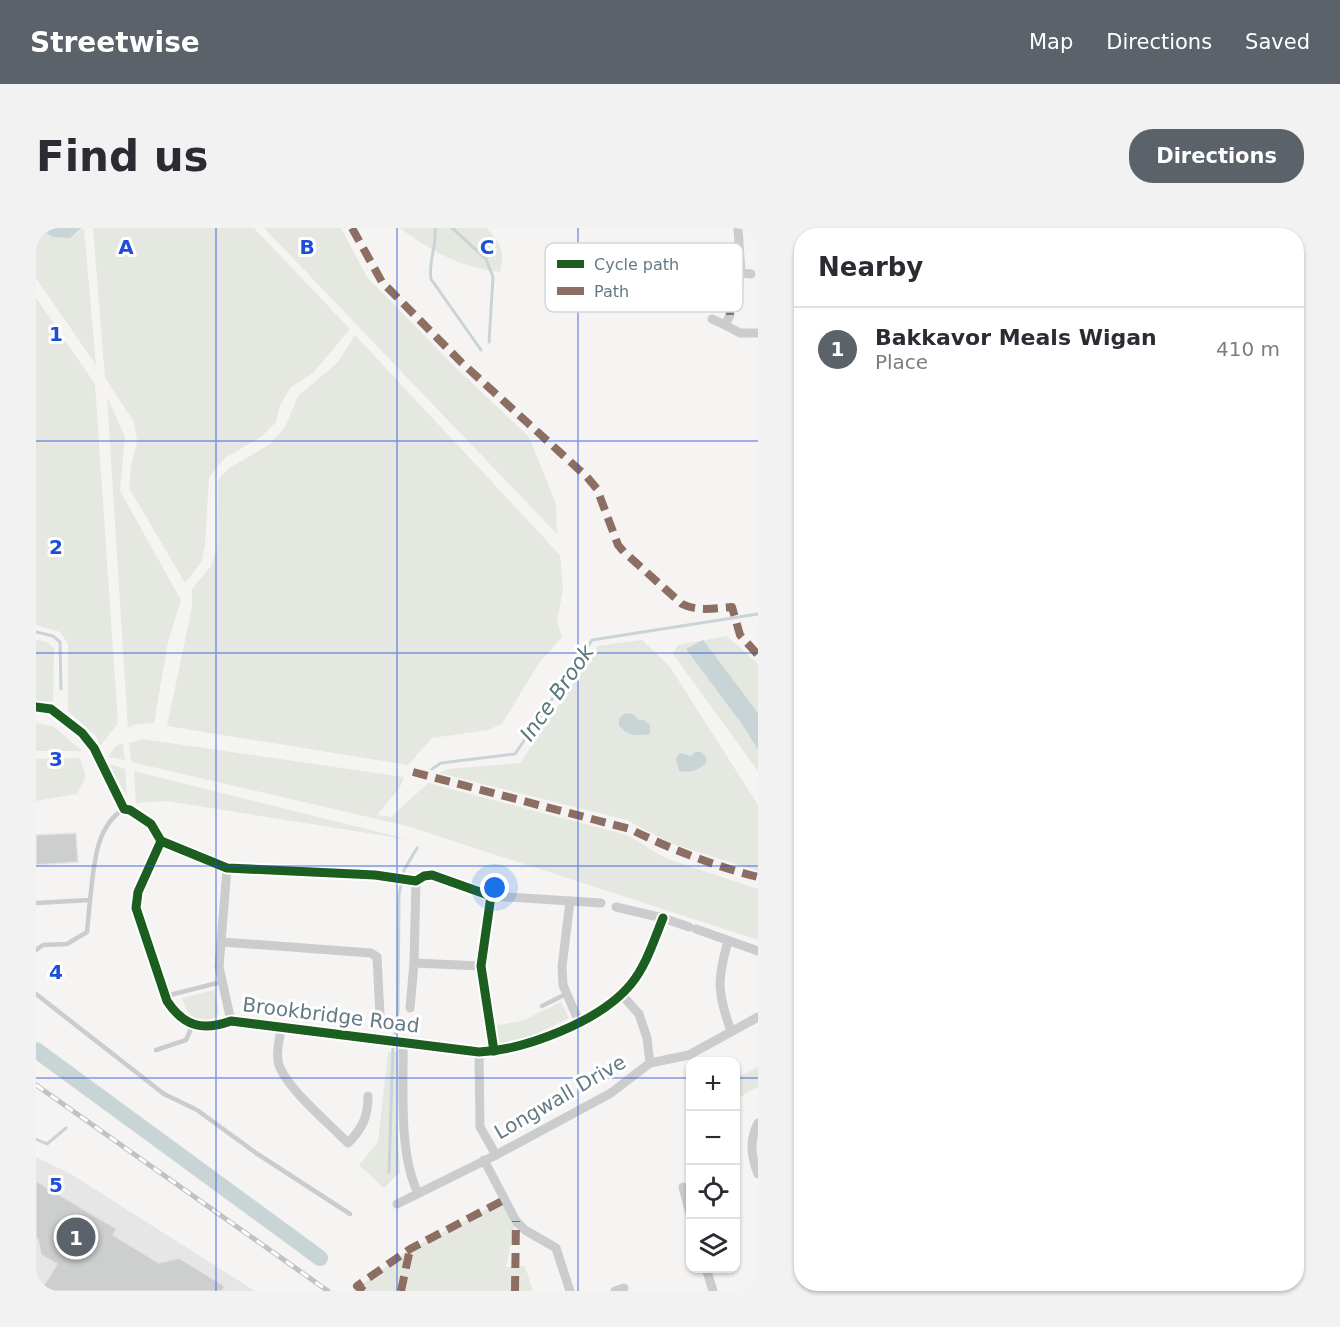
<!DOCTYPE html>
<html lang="en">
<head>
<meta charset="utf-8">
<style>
  body { margin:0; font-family:"DejaVu Sans",sans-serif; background:#f2f2f3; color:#2b2b33 }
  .controls { position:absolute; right:18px; bottom:18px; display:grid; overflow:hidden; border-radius:12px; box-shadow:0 2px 4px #0004 }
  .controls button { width:54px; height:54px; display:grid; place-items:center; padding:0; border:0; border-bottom:2px solid #e1e1e2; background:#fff; color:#2b2b33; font:30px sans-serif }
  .you { position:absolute; left:459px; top:660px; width:21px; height:21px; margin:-15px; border:4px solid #fff; border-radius:50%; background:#1a73e8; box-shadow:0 0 0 9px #1a73e833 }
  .badge { display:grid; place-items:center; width:39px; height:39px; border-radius:50%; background:#5b6269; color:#fff; font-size:20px; font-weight:700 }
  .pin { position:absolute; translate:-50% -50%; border:3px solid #fff; box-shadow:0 2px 6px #0006 }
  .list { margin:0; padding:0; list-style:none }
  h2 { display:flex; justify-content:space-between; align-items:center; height:78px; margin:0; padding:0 24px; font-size:26px }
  h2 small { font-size:20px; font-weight:400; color:#7c7c81 }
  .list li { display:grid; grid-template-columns:39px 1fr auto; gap:18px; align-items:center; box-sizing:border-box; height:84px; padding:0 24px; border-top:2px solid #e1e1e2 }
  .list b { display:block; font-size:22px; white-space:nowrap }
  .list p { margin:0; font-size:20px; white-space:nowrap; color:#7c7c81 }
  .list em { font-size:20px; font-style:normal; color:#7c7c81 }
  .icon { flex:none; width:33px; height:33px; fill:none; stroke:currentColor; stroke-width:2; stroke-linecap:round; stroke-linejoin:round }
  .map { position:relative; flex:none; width:722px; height:1063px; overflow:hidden; border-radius:24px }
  header { display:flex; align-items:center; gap:36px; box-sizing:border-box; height:84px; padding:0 30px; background:#5b6269; color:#fff }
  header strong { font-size:28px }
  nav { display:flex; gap:33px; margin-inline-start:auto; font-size:21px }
  .intro { display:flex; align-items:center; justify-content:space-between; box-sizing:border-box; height:144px; padding:0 36px }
  h1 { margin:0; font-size:42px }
  .button { padding:15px 27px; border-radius:24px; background:#5b6269; color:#fff; font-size:21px; font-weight:700 }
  main { display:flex; gap:36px; padding:0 36px }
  aside { flex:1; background:#fff; border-radius:24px; box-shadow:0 2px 4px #0004 }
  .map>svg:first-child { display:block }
</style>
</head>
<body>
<header>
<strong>Streetwise</strong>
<nav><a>Map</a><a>Directions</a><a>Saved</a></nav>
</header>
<div class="intro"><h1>Find us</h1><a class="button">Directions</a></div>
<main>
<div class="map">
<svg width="722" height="1063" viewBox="0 0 722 1063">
  <rect width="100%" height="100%" fill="#f5f4f3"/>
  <path fill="#e5e6e5" d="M0,929l35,17 184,117h-219z"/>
  <g fill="#e5e7e1">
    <path d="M0,0l34,10 14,-10 12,137 -60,-87z"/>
    <path d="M57,0h161l96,101 -37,44 -23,15 -11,20 -3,14 -14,14 -37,22 -16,19 -4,67 -3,17 -17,22 -56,-95 2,-21 6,-26 -3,-19 -29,-44z"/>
    <path d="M228,0h77l26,49 87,89 75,71 27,67 1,30z"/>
    <path d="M364,0h86c15,14 19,25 14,44 -38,-4 -70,-21 -100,-44z"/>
    <path d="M0,70l59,86 23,339 -18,23 -4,-10 -28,-25v-67l-8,-12 -24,-7z"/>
    <path d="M319,107l205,220 3,35 -6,31 5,16 -23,26 -37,61 -14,6 -56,8 -24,27 -241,-39 25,-119v-18l19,-23 6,-17 1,-69 10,-11 42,-25 15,-17 13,-31 40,-34z"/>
    <path d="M71,169l18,39 -5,55 61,109 -13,42 -14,81 -21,2 -5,3z"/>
    <path d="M691,408l31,28v49l-55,-72 39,83 16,26v21l-85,-117 5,-9z"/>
    <path d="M0,412l11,2 7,6 -1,54 -17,-1z"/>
    <path d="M606,412l28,27 88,138v66l-88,-28 -43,-23 -188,-47 9,-4 72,-6 78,-117z"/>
    <path d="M0,495l17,3 29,25h-46z"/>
    <path d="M106,511l262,38 -4,10 -23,28 14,2 37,-34 199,52 38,23 93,31v51l-351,-114 -276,-64 -2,-19z"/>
    <path d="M87,515l2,17 -17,-3 7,-10z"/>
    <path d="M44,530l6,18 -9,18 -41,7v-42z"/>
    <path d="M71,535l18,6 2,27z"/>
    <path d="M98,543l277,69 -244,-39 -31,2z"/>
    <path d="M178,762l5,22 -4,6c-21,7 -27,-2 -33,-20z"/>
    <path d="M525,774l8,16 -35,17 -35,10 -2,-20 25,-4z"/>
    <path d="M352,824h9l-1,54 4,66 -16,16 -25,-23 19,-23z"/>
    <path d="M722,839v20l-22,12v-21z"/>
    <path d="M468,972l12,21 -10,46 19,-1 8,25h-180l57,-42z"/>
  </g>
  <g fill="#c9d4d6">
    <path d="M2,0h44l-12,10 -17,-1z"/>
    <path d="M667,412l55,73v37l-16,-26 -56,-75z"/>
    <path d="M589,485l8,1 6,6h5l6,5v9c-14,2 -21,2 -31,-8v-7z"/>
    <path d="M659,524h6l5,5v6c-9,8 -15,10 -27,8l-3,-13 4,-5 11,3z"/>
  </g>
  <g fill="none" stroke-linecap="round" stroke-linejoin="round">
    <g stroke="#c9d4d6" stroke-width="3">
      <path d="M399,0c2,18 -7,34 -4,51l50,71"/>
      <path d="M416,0l34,31 7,18 -4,65"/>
      <path d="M0,404l17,4 7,6 1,47"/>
      <path d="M396,541l9,-6 74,-9 77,-114 166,-26"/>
      <path d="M0,911l11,5 19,-16"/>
      <path d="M353,944l4,-126 5,-34 1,-117 5,-25 13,-22"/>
    </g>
    <path stroke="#c9d4d6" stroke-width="16" d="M0,822l284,208"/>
  </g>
  <g fill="#cdcfcf" stroke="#e4e4e3" stroke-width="1.5">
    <path d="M40,605l2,29 -42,3v-30z"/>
    <path d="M0,953l81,48 -4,6 46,28 20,-5 46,28 -3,5h-175l-5,-3 15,-24 -16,-9 -3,-16 -2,-1z"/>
  </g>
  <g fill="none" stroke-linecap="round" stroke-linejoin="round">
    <g stroke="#cacccd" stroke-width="4.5">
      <path d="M0,675l54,-3c4,-31 4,-73 34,-91"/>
      <path d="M0,722l7,-5 24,-1 20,-12 3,-32"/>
      <path d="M0,766l128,100 33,16 59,43 94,61"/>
      <path d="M130,768l55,-14"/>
      <path d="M506,778l24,-12"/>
      <path d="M120,822l30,-10 7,-16"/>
    </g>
    <g stroke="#cacccd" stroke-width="9">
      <path d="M702,0l3,45 10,1"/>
      <path d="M676,91l13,6 5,-10"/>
      <path d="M689,97l15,8h18"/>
      <path d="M0,479l15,2 31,24 12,15 30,61 6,1 21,14 10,17 -23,51 -2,16 31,93c17,26 36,30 64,20l248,31c46,-2 122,-31 152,-68 15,-18 23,-44 32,-66"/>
      <path d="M125,613l66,27 148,7 41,6 8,-5 8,-1 59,21 -10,70 13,85"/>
      <path d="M191,640l-8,99 12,54"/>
      <path d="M455,668l110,7"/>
      <path d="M534,673l-8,66 1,18 16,37"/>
      <path d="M580,679l47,11 26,9"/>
      <path d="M660,701l62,22"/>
      <path d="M692,713c-11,39 -11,51 3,90"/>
      <path d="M186,714l149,11 6,4 3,58"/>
      <path d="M378,735l2,-82"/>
      <path d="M374,780l4,-45 67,3"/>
      <path d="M245,800c-1,10 -5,23 -3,33 4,24 52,63 70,82 15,-15 20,-27 20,-47"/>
      <path d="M367,813c1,45 -5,112 15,152"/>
      <path d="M443,824l1,75 16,28"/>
      <path d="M614,835l39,-8 69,-38"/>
      <path d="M722,895c-9,18 -7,33 0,51"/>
      <path d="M448,932l32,61 9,9 31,18 14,43"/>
      <path d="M647,959l7,27"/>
      <path d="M361,976l99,-49 115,-62 39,-30 -3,-25 -8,-24 -17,-19"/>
      <path d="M670,1040l7,23"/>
      <path d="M579,1063l9,-3"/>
    </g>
    <g stroke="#c0c2c3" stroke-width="5">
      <path id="rail" d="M0,857l292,206"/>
    </g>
    <use href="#rail" stroke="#fff" stroke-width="3" stroke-dasharray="9" stroke-linecap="butt"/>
    <g stroke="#8d6e63" stroke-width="8" stroke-dasharray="15 8" stroke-linecap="butt">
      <path d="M316,0l30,54 80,81 125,114 10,12 21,56 6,7 58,52c16,8 33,4 50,3l8,28 18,20"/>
      <path d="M694,87v-8l10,-22"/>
      <path d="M377,544l217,57c40,20 84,37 128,48"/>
      <path d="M328,1063l-7,-5 53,-37 94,-49"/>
      <path d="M365,1063l9,-42"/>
      <path d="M479,1063l1,-70"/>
    </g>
    <g stroke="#fff" stroke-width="13">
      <g id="cycleway">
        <path d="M0,479l15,2 31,24 12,15 30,61 6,1 21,14 10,17 -23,51 -2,16 31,93c17,26 36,30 64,20l248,31c46,-2 122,-31 152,-68 15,-18 23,-44 32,-66"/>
        <path d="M125,613l66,27 148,7 41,6 8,-5 8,-1 59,21 -10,70 13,85"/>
      </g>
    </g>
    <use href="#cycleway" stroke="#1b5e20" stroke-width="9"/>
  </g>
  <path fill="none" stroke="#1d4ed8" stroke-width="1.5" stroke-opacity="0.55" d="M180,0v1063M361,0v1063M542,0v1063M0,213h722M0,425h722M0,638h722M0,850h654M700,850h22"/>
  <g text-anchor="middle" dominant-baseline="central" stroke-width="6" stroke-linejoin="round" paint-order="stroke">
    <g font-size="20" fill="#637a85" stroke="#fff">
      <text transform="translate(295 787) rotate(7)">Brookbridge Road</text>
      <text transform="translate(524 869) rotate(-30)">Longwall Drive</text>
    </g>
    <g font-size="21" font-style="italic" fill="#5a767b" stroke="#fff">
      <text transform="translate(521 465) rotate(-55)">Ince Brook</text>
    </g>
  </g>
  <rect x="509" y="15" width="198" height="69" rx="9" fill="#fff" stroke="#d0d7da" stroke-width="1.5"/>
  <rect x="521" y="32" width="27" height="8" fill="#1b5e20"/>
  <rect x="521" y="59" width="27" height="8" fill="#8d6e63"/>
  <g font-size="16" fill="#637a85">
    <text x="558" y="42">Cycle path</text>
    <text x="558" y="69">Path</text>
  </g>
  <g font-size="20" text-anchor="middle" font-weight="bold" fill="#1d4ed8" stroke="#fff" stroke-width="6" stroke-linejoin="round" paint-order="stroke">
    <text x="90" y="26">A</text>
    <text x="271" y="26">B</text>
    <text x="451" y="26">C</text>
    <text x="20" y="113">1</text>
    <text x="20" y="326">2</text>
    <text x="20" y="538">3</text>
    <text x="20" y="751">4</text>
    <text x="20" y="964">5</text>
  </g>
</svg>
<div class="controls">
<button>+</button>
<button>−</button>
<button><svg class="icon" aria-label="locate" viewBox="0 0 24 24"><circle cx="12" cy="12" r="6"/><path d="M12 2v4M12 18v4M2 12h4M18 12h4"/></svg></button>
<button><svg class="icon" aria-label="layers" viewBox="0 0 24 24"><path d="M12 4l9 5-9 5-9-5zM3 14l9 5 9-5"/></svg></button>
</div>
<div class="you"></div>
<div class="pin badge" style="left:40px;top:1009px">1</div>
</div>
<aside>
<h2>Nearby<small></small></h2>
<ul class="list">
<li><span class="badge">1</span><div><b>Bakkavor Meals Wigan</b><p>Place</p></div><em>410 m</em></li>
</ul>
</aside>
</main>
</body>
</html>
